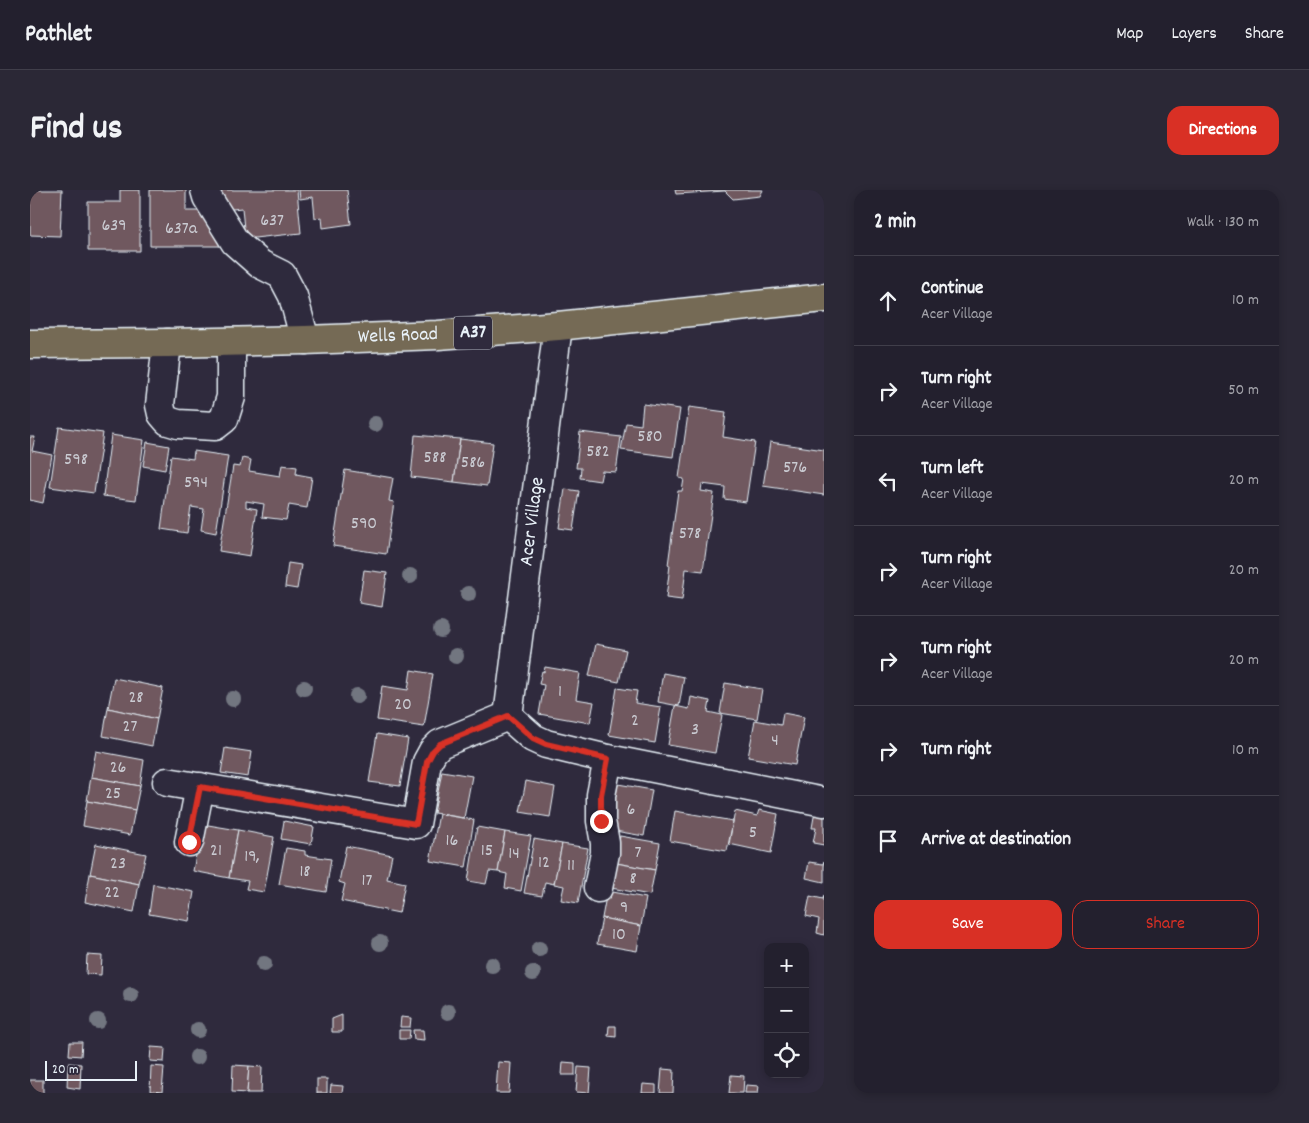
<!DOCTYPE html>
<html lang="en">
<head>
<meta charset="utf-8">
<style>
  body { margin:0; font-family:Dekko,sans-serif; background:#2b2836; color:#f1f3f6 }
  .controls { position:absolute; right:15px; bottom:15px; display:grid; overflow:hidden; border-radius:10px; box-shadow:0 2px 8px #0003 }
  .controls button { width:45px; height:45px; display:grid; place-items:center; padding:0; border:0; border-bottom:1px solid #403e4a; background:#23202e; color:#f1f3f6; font:25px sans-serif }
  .scale { position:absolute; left:15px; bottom:12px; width:92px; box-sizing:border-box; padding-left:5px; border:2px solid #e8f1f8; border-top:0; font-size:14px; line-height:18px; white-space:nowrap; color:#e8f1f8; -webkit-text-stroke:4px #2f2a3d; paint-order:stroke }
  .stop { position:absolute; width:15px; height:15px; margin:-11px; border:4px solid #d93025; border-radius:50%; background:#fff }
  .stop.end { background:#d93025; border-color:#fff; box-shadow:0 1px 5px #0008 }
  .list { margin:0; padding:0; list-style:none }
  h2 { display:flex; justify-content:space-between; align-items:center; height:65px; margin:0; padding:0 20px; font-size:21px }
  h2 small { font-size:16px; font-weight:400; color:#a3a3aa }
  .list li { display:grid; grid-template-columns:32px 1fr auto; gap:15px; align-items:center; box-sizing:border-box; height:90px; padding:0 20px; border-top:1px solid #403e4a }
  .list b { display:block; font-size:19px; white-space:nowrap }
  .list p { margin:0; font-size:16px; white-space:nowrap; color:#a3a3aa }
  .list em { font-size:16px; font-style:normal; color:#a3a3aa }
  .actions { display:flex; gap:10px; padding:15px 20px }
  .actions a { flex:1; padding:11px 0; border:1px solid #d93025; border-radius:15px; text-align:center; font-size:18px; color:#d93025 }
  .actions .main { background:#d93025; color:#fff }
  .icon { flex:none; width:28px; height:28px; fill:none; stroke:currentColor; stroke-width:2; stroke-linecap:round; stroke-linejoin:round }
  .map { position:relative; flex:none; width:794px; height:903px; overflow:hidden; border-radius:15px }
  header { display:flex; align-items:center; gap:30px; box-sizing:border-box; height:70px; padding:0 25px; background:#23202e; border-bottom:1px solid #403e4a }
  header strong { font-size:24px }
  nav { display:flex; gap:28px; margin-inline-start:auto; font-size:18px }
  .intro { display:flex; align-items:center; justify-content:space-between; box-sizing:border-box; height:120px; padding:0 30px }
  h1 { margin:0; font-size:35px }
  .button { padding:12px 22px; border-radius:15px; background:#d93025; color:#fff; font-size:18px; font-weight:700 }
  main { display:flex; gap:30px; padding:0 30px }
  aside { flex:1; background:#23202e; border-radius:15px; box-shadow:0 2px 8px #0003 }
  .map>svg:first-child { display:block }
</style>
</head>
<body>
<header>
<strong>Pathlet</strong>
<nav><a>Map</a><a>Layers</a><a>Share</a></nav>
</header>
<div class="intro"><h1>Find us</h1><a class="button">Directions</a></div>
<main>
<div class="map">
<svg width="794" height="903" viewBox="0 0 794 903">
  <rect width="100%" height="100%" fill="#2f2a3d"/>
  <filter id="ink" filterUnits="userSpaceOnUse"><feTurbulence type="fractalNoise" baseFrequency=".02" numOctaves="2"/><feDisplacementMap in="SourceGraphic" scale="10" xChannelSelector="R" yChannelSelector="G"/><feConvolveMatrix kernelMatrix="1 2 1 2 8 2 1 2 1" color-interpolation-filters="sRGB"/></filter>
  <g filter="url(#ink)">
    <g fill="#6f595f" stroke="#e8f1f8">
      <path d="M3,0h29l-2,46 -30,-1v-43h3z"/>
      <path d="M90,0h20v61h-52v-49h32z"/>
      <path d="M120,0h36v21h16l21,35h-73z"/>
      <path d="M191,0h76l4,43 -56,6 -3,-31 -19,2z"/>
      <path d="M269,0h48l4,34 -28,4 -1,-11 -7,1 -2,-21 -13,2z"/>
      <path d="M645,0h88l-3,6 -27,3 -8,-8 -49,3z"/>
      <path d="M613,214l37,5 -7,48 -52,-7 5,-27 15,2z"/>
      <path d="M659,217l37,5 -3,25 32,5 -9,60 -22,-3 1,-12 -23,-3 -1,7 13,2 -11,78 -17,-2 -4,31 -16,-2 4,-33h-2l10,-74h4l2,-12 -5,-1z"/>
      <path d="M29,237l44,6 -9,60 -44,-6z"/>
      <path d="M550,242l41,5 -5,35 -14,-1 -2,10 -20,-3 1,-10h-5z"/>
      <path d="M81,245l33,5 -8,60 -33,-4z"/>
      <path d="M385,245l45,4 -6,43 -43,-5z"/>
      <path d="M0,247h5l-3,14 20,4 -9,48 -13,-3z"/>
      <path d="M430,249l33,4 -6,43 -33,-4z"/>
      <path d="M117,252l22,4 -4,24 -22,-4z"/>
      <path d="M740,252l54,8v45l-61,-9z"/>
      <path d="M164,261l34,5 -12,77 -15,-3 3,-21 -13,-2 -4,26 -26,-4 10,-73 22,3z"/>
      <path d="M212,268l9,2 -2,11 31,5 2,-11 15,2 -1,7 16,3 -5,31 -18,-3 -3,15 -24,-3 2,-13 -18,-3v6l11,2 -7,47 -31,-5 14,-85 7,1z"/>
      <path d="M315,280l48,8 -4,23 5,1 -8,52 -53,-8z"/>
      <path d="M535,299l14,2 -6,39 -14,-2z"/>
      <path d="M258,373l13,2 -4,24 -12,-2z"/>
      <path d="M334,380l23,3 -5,34 -23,-4z"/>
      <path d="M566,454l30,6 -7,32 -30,-6z"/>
      <path d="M515,477l35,6 -4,26 18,3 -4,21 -51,-9 5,-29 -5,-1 3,-13 2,1z"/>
      <path d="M381,480l22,4 -9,53 -47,-7 5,-34 26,4z"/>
      <path d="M633,483l21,4 -5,29 -21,-4z"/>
      <path d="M84,488l49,10 -6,31 -49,-11z"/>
      <path d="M695,493l37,6 -5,30 -37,-6z"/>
      <path d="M587,498l20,3 -2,12 26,4 -6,36 -46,-8z"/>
      <path d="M661,507l19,4 -2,11 14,3 -7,38 -47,-8 7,-39 14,3z"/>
      <path d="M78,518l49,11 -5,27 -49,-10z"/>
      <path d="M753,523l21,4 -9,48 -47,-8 7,-37 26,5z"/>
      <path d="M347,544l31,5 -8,47 -31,-4z"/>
      <path d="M195,558l27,4 -4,25 -27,-4z"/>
      <path d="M66,561l48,9 -4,26 -49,-9z"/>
      <path d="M412,581l30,5 -8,42 -30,-5z"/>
      <path d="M61,587l49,9 -5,24 -48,-9z"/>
      <path d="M496,591l29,6 -5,30 -30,-5z"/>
      <path d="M588,594l34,6 -8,46 -35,-6z"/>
      <path d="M57,611l48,9 -5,25 -47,-9z"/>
      <path d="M729,620l19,4 -7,39 -42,-9 6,-33 22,5z"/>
      <path d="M645,621l58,10 -6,30 -57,-10z"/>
      <path d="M785,621l9,1v33l-11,-2 3,-15h-4z"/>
      <path d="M409,624l35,6 -8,47 -36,-6z"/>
      <path d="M254,631l30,6 -3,17 -30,-5z"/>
      <path d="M172,634l36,6 -9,48 -36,-7z"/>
      <path d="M447,637l28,5 -7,40 -9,-1 -3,13 -18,-3z"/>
      <path d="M208,640l36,7 -10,55 -18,-3 2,-8 -19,-3z"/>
      <path d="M475,642l26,4 -10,55 -16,-3 2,-14 -9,-2z"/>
      <path d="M590,646l40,7 -5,27 -39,-7z"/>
      <path d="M504,649l28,5 -8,40 -9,-2 -3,14 -18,-3z"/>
      <path d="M66,654l50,10 -7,30 -49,-10z"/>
      <path d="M532,654l26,4 -10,55 -17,-3 3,-14 -10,-2z"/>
      <path d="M316,656l46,9 -5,24 18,4 -6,30 -58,-12 4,-17 -6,-2z"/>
      <path d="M256,658l19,3v4l26,4 -5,33 -47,-8z"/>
      <path d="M794,671v21l-18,-4 3,-16 14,2z"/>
      <path d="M586,673l39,7 -5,25 -39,-7z"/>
      <path d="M60,684l49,10 -5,28 -49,-10z"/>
      <path d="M123,694l41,8 -5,29 -40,-7z"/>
      <path d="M577,701l39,7 -5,28 -39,-8z"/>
      <path d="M794,705v40l-7,-2 2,-14 -13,-3 4,-20 13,3z"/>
      <path d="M572,728l39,8 -4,25 -40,-7z"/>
      <path d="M57,765l15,1 -1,19 -15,-1z"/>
      <path d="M312,825v17h-10v-13z"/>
      <path d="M371,827l10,1 -1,9h-10z"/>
      <path d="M579,836h7v11l-8,-1z"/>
      <path d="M369,840h11l-1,9h-10z"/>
      <path d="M383,840h10l1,10 -10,-1z"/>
      <path d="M40,852h12l-1,14 -12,-1z"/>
      <path d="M121,857l14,1 -1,14 -14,-1z"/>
      <path d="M468,872l13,1 -2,30h-13z"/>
      <path d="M533,872l12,1v12h-13z"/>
      <path d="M38,873l13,1 -1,25 -13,-2z"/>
      <path d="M203,875l16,1 -2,27 -15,-1z"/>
      <path d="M121,876l13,1 -2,25 -12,-1z"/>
      <path d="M219,876l13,1 -1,26h-14z"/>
      <path d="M548,877l13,1 -2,25 -13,-1z"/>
      <path d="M632,879l12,1 -1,23h-13z"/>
      <path d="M701,885l13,1 -1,17h-14z"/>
      <rect x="287" y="889" width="10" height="14"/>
      <rect x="0" y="890" width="13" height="13"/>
      <path d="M613,894l13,1v8h-14z"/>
      <path d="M301,895l12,1 -1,7h-12z"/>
      <path d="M716,895l13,1 -1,7h-13z"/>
    </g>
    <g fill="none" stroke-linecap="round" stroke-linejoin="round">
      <g stroke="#e8f1f8" stroke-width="31">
        <g id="minor">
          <path d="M175,0l2,7 28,45 25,22 22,11 11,21 12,44"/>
          <path d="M137,153l-7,62 2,9 6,7 10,3 37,2 9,-7 7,-22v-55"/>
          <path id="s1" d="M478,526l50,-390"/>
          <path d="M137,592l249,42 11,-62 6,-11 7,-7 68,-28 25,22 13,6 62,15 216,43"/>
          <path d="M159,652l11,-55"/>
          <path d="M568,698l7,-35v-10l-4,-22v-26l7,-36"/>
        </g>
      </g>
      <g stroke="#e8f1f8" stroke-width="31">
        <g id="highway">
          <path id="s2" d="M0,154l137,-1 138,-3 133,-5 120,-9 266,-28"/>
        </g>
      </g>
      <use href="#minor" stroke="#2f2a3d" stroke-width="28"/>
      <use href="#highway" stroke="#756b55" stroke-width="28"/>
    </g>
    <g fill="#727680">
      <circle cx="345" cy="234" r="8"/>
      <circle cx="380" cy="386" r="8"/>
      <circle cx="438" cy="404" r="8"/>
      <circle cx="411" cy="440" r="8"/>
      <circle cx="426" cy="466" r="8"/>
      <circle cx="274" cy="498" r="8"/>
      <circle cx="327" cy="506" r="8"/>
      <circle cx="203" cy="509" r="8"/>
      <circle cx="350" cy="753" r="8"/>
      <circle cx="509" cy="759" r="8"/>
      <circle cx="234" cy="774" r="8"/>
      <circle cx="462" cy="775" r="8"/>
      <circle cx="503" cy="783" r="8"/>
      <circle cx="101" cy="805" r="8"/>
      <circle cx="418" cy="822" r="8"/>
      <circle cx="68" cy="831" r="8"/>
      <circle cx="168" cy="840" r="8"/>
      <circle cx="167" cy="867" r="8"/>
    </g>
  </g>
  <g fill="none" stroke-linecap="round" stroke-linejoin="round" filter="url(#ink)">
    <path stroke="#d93025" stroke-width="6" d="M159,652l11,-55 216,37 11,-62 6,-11 7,-7 68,-28 25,22 13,6 62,15 -7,36v26"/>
  </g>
  <g text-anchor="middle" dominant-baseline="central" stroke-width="5" stroke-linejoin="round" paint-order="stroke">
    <g font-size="18" fill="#cacbd2">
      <text x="242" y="31">637</text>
      <text x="84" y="36">639</text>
      <text x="151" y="39">637a</text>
      <text x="620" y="247">580</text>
      <text x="568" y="262">582</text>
      <text x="405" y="268">588</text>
      <text x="46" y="270">598</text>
      <text x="443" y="273">586</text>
      <text x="765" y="278">576</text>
      <text x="166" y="293">594</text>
      <text x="334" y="334">590</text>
      <text x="660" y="344">578</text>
      <text x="530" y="502">1</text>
      <text x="106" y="508">28</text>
      <text x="373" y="515">20</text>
      <text x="605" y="531">2</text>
      <text x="100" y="537">27</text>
      <text x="665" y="540">3</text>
      <text x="745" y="551">4</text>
      <text x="88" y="578">26</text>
      <text x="83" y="604">25</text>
      <text x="601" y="620">6</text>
      <text x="723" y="643">5</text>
      <text x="422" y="651">16</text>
      <text x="186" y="661">21</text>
      <text x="457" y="661">15</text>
      <text x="608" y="663">7</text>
      <text x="484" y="664">14</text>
      <text x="222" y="667">19,</text>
      <text x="514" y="673">12</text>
      <text x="88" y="674">23</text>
      <text x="541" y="676">11</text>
      <text x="275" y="682">18</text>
      <text x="603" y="689">8</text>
      <text x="337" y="691">17</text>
      <text x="82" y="703">22</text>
      <text x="594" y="718">9</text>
      <text x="589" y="745">10</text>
    </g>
    <rect fill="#2f2a3d" stroke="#b0b5c0" stroke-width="1" x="424" y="126.5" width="38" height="33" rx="4"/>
    <g font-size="19" font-weight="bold" fill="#e8f1f8">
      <text x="443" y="143">A37</text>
    </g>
    <g font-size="20" fill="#e8f1f8" stroke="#2f2a3d">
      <text stroke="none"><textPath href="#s2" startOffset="368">Wells Road</textPath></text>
      <text stroke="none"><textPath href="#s1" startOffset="196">Acer Village</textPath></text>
    </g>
  </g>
</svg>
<div class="controls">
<button>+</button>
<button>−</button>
<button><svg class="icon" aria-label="locate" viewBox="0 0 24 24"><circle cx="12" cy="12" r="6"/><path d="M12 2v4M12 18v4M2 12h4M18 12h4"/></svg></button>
</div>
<div class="scale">20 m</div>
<div class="stop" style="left:159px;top:652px"></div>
<div class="stop end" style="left:571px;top:631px"></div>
</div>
<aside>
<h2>2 min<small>Walk · 130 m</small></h2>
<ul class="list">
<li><svg class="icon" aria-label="ahead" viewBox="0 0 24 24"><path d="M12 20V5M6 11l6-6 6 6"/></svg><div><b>Continue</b><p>Acer Village</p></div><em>10 m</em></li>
<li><svg class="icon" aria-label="right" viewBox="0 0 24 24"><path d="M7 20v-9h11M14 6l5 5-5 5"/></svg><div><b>Turn right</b><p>Acer Village</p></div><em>50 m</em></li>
<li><svg class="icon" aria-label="left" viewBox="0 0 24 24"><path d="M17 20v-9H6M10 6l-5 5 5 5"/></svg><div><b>Turn left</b><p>Acer Village</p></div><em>20 m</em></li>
<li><svg class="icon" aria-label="right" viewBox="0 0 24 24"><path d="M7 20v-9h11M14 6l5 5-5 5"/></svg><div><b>Turn right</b><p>Acer Village</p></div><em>20 m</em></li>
<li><svg class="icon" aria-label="right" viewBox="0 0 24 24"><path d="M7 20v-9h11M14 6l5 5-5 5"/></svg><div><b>Turn right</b><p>Acer Village</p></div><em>20 m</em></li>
<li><svg class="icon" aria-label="right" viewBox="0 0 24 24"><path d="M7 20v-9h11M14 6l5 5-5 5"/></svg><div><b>Turn right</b></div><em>10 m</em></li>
<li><svg class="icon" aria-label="arrive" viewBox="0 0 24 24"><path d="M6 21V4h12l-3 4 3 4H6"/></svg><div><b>Arrive at destination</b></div></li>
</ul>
<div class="actions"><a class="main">Save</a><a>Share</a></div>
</aside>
</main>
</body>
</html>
